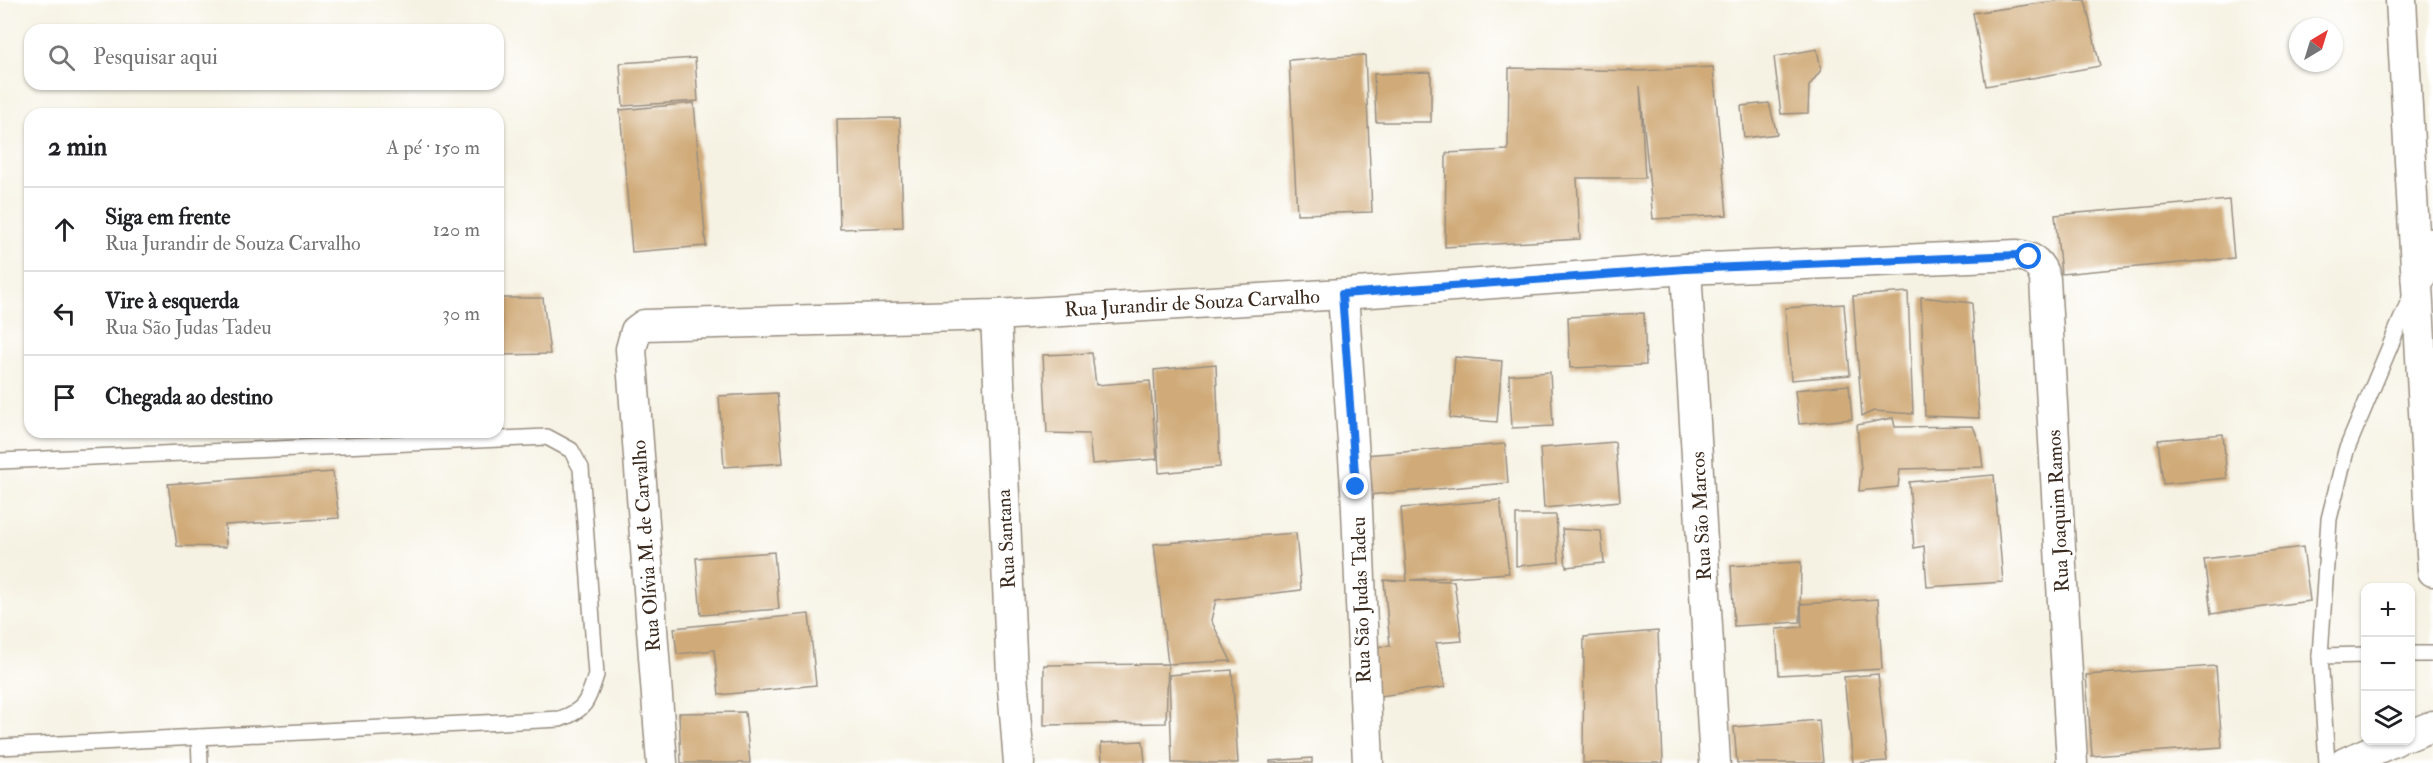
<!DOCTYPE html>
<html lang="pt">
<head>
<meta charset="utf-8">
<style>
  body { margin:0; font-family:"IM FELL Double Pica",serif; background:#f2f2f2; color:#202124 }
  .controls { position:absolute; right:18px; bottom:18px; display:grid; overflow:hidden; border-radius:12px; box-shadow:0 2px 4px #0004 }
  .controls button { width:54px; height:54px; display:grid; place-items:center; padding:0; border:0; border-bottom:2px solid #e0e0e0; background:#fff; color:#202124; font:30px sans-serif }
  .compass { position:absolute; left:2289px; top:18px; width:54px; height:54px; border-radius:50%; background:#fff; box-shadow:0 2px 4px #0004; rotate:38deg }
  .stop { position:absolute; width:18px; height:18px; margin:-14px; border:4px solid #1a73e8; border-radius:50%; background:#fff }
  .stop.end { background:#1a73e8; border-color:#fff; box-shadow:0 2px 6px #0008 }
  .list { margin:0; padding:0; list-style:none }
  h2 { display:flex; justify-content:space-between; align-items:center; height:78px; margin:0; padding:0 24px; font-size:26px }
  h2 small { font-size:20px; font-weight:400; color:#757577 }
  .list li { display:grid; grid-template-columns:39px 1fr auto; gap:18px; align-items:center; box-sizing:border-box; height:84px; padding:0 24px; border-top:2px solid #e0e0e0 }
  .list b { display:block; font-size:22px; white-space:nowrap }
  .list p { margin:0; font-size:20px; white-space:nowrap; color:#757577 }
  .list em { font-size:20px; font-style:normal; color:#757577 }
  .icon { flex:none; width:33px; height:33px; fill:none; stroke:currentColor; stroke-width:2; stroke-linecap:round; stroke-linejoin:round }
  .map { position:relative; flex:none; width:2433px; height:763px; overflow:hidden }
  .search { position:absolute; background:#fff; box-shadow:0 2px 4px #0004; left:24px; top:24px; width:480px; height:66px; display:flex; align-items:center; gap:15px; box-sizing:border-box; padding:0 21px; border-radius:18px; color:#757577; font-size:22px }
  .panel { position:absolute; background:#fff; box-shadow:0 2px 4px #0004; left:24px; top:108px; width:480px; height:330px; border-radius:18px }
  .map>svg:first-child { display:block }
</style>
</head>
<body>
<div class="map">
<svg width="2433" height="763" viewBox="0 0 2433 763">
  <rect width="100%" height="100%" fill="#fff"/>
  <filter id="ink" filterUnits="userSpaceOnUse"><feTurbulence type="fractalNoise" baseFrequency=".0167" numOctaves="2"/><feDisplacementMap in="SourceGraphic" scale="12" xChannelSelector="R" yChannelSelector="G"/><feConvolveMatrix kernelMatrix="1 2 1 2 8 2 1 2 1" color-interpolation-filters="sRGB"/></filter>
  <filter id="wash" filterUnits="userSpaceOnUse"><feTurbulence type="fractalNoise" baseFrequency=".008" numOctaves="4" result="noise"/><feDisplacementMap in="SourceGraphic" scale="24" xChannelSelector="R" yChannelSelector="G"/><feGaussianBlur stdDeviation="1.35" result="paint"/><feColorMatrix in="noise" values="0 0 0 0 0 0 0 0 0 0 0 0 0 0 0 0 0 1.4 0 .05"/><feComposite in="paint" operator="in"/></filter>
  <g filter="url(#wash)">
    <rect width="100%" height="100%" fill="#f6f2e3"/>
    <g id="blocks">
      <g fill="#d0ab79">
        <path d="M2062,0h23l15,66 -114,20 -13,-73z"/>
        <path d="M1817,49l4,21 -12,16 -1,27 -27,1 -7,-57z"/>
        <path d="M1365,55l7,157 -75,2 -8,-154z"/>
        <path d="M695,58l3,43 -75,5 -3,-43z"/>
        <path d="M1713,67l14,148 -74,4 -13,-133 5,92h-68l3,61 -135,8 1,-94 62,-3 1,-82 130,3z"/>
        <path d="M1431,72v50h-55l-2,-48z"/>
        <path d="M694,103l12,143 -74,6 -12,-142z"/>
        <path d="M1769,103l8,31 -33,4 -3,-32z"/>
        <path d="M900,118l3,109 -63,2 -3,-110z"/>
        <path d="M2229,200l5,58 -173,16 -6,-59z"/>
        <path d="M1908,292l5,122 -39,-3 -12,5 -9,-120z"/>
        <path d="M1921,297l51,6 7,115 -54,-2z"/>
        <path d="M498,298h45l7,56 -52,1z"/>
        <path d="M1844,304l6,71 -59,5 -6,-72z"/>
        <path d="M1644,313l2,52 -76,3 -2,-51z"/>
        <path d="M1092,353l4,32 54,-4 7,78 -65,5 -3,-30 -42,-1 -4,-78z"/>
        <path d="M1455,357l47,4 -5,61 -47,-4z"/>
        <path d="M1216,364l4,103 -61,6 -5,-103z"/>
        <path d="M1550,372l3,54 -41,2 -3,-53z"/>
        <path d="M1849,385l3,34 -53,5 -4,-34z"/>
        <path d="M777,393l6,70 -59,4 -5,-71z"/>
        <path d="M1893,418l2,9 78,-1 7,18 3,23 -83,2 -2,18 -39,4 2,-21 -4,-45z"/>
        <path d="M2223,434l4,44 -64,6 -5,-44z"/>
        <path d="M1615,442l5,59 -76,7 -4,-60z"/>
        <path d="M1505,444l3,39 -141,12 -3,-40z"/>
        <path d="M333,472l6,46 -114,7 1,22 -49,-1 -9,-62z"/>
        <path d="M1994,475l9,107 -76,5 -3,-41 -10,2 -5,-66z"/>
        <path d="M1500,500l9,73 -98,7 43,1 8,60 -26,2 9,44 -72,10 -4,-50 21,-1 -6,-66 23,1 -6,-73z"/>
        <path d="M1516,515h40l3,47 -43,4z"/>
        <path d="M1562,529l39,2 3,32 -38,4z"/>
        <path d="M1296,533l5,57 -85,10 -5,20 20,41 -63,3 -14,-120z"/>
        <path d="M2303,547l7,54 -99,13 -7,-55z"/>
        <path d="M774,552l5,57 -78,6 -5,-57z"/>
        <path d="M1801,562l-1,60 -66,4 -3,-60z"/>
        <path d="M1878,599l4,70 -103,6 -3,-46 26,-2 -1,-23z"/>
        <path d="M809,614l7,71 -97,10 -5,-45 -37,4 -3,-26z"/>
        <path d="M1658,631l5,132h-80l1,-126z"/>
        <path d="M1168,664l-2,59 -122,2v-60z"/>
        <path d="M2216,666l6,81 -130,9 -6,-81z"/>
        <path d="M1232,670l6,93h-66l-3,-88z"/>
        <path d="M1878,674l9,87 -34,2 -9,-86z"/>
        <path d="M745,712l5,51h-69l-2,-50z"/>
        <path d="M1819,720l4,43h-86l-3,-36z"/>
        <path d="M1143,741l2,22h-43l-1,-20z"/>
        <path d="M1312,758v5h-42v-2z"/>
      </g>
    </g>
  </g>
  <g filter="url(#ink)">
    <use href="#blocks" fill-opacity="0" stroke="#988e80" stroke-width="1.5"/>
    <g fill="none" stroke-linecap="round" stroke-linejoin="round">
      <g stroke="#988e80" stroke-width="18">
        <g id="service">
          <path d="M0,461l547,-24 24,13 10,18 15,207c-8,25 -10,35 -36,44l-560,28"/>
          <path d="M2410,654h23"/>
          <path d="M2320,656l46,-1"/>
          <path d="M199,737l1,26"/>
          <path d="M2327,763l-7,-107 9,-137 17,-68 65,-155"/>
        </g>
      </g>
      <g stroke="#988e80" stroke-width="33">
        <g id="minor">
          <path d="M2401,0l32,571"/>
          <path d="M1686,269l29,494"/>
          <path d="M1343,294l13,193 12,276"/>
          <path d="M996,315l16,360 7,88"/>
          <path d="M2410,735l23,-9"/>
          <path d="M662,763l-31,-414 5,-18 8,-6 352,-10 347,-21 343,-25 331,-14c17,3 23,8 28,24l27,484"/>
          <path d="M2345,763l51,-23"/>
        </g>
      </g>
      <g stroke="#988e80" stroke-width="36">
        <path id="trunk" d="M2418,279l15,-34"/>
      </g>
      <use href="#service" stroke="#fff" stroke-width="15"/>
      <use href="#minor" stroke="#fff" stroke-width="30"/>
      <use href="#trunk" stroke="#fff" stroke-width="33"/>
    </g>
  </g>
  <g fill="none" stroke-linecap="round" stroke-linejoin="round" filter="url(#ink)">
    <path stroke="#1a73e8" stroke-width="8" d="M1356,487l-14,-193 344,-25 331,-14 12,2"/>
  </g>
  <g text-anchor="middle" dominant-baseline="central" stroke-width="6" stroke-linejoin="round" paint-order="stroke">
    <g font-size="20" fill="#3b2a1e" stroke="#fff">
      <text transform="translate(1192 303) rotate(-3)">Rua Jurandir de Souza Carvalho</text>
      <text transform="translate(2058 511) rotate(-93)">Rua Joaquim Ramos</text>
      <text transform="translate(1701 516) rotate(-93)">Rua São Marcos</text>
      <text transform="translate(1006 539) rotate(-93)">Rua Santana</text>
      <text transform="translate(646 546) rotate(-94)">Rua Olívia M. de Carvalho</text>
      <text transform="translate(1361 600) rotate(-92)">Rua São Judas Tadeu</text>
    </g>
  </g>
</svg>
<div class="controls">
<button>+</button>
<button>−</button>
<button><svg class="icon" aria-label="layers" viewBox="0 0 24 24"><path d="M12 4l9 5-9 5-9-5zM3 14l9 5 9-5"/></svg></button>
</div>
<svg class="compass" viewBox="-18 -18 36 36"><path d="M0-13l5 13h-10z" fill="#e53935"/><path d="M0 13l5-13h-10z" fill="#757577"/></svg>
<div class="stop" style="left:2029px;top:257px"></div>
<div class="stop end" style="left:1356px;top:487px"></div>
<div class="search"><svg class="icon" aria-label="search" viewBox="0 0 24 24"><circle cx="10" cy="10" r="6"/><path d="M15 15l6 6"/></svg>Pesquisar aqui</div>
<section class="panel">
<h2>2 min<small>A pé · 150 m</small></h2>
<ul class="list">
<li><svg class="icon" aria-label="ahead" viewBox="0 0 24 24"><path d="M12 20V5M6 11l6-6 6 6"/></svg><div><b>Siga em frente</b><p>Rua Jurandir de Souza Carvalho</p></div><em>120 m</em></li>
<li><svg class="icon" aria-label="left" viewBox="0 0 24 24"><path d="M17 20v-9H6M10 6l-5 5 5 5"/></svg><div><b>Vire à esquerda</b><p>Rua São Judas Tadeu</p></div><em>30 m</em></li>
<li><svg class="icon" aria-label="arrive" viewBox="0 0 24 24"><path d="M6 21V4h12l-3 4 3 4H6"/></svg><div><b>Chegada ao destino</b></div></li>
</ul>
</section>
</div>
</body>
</html>
